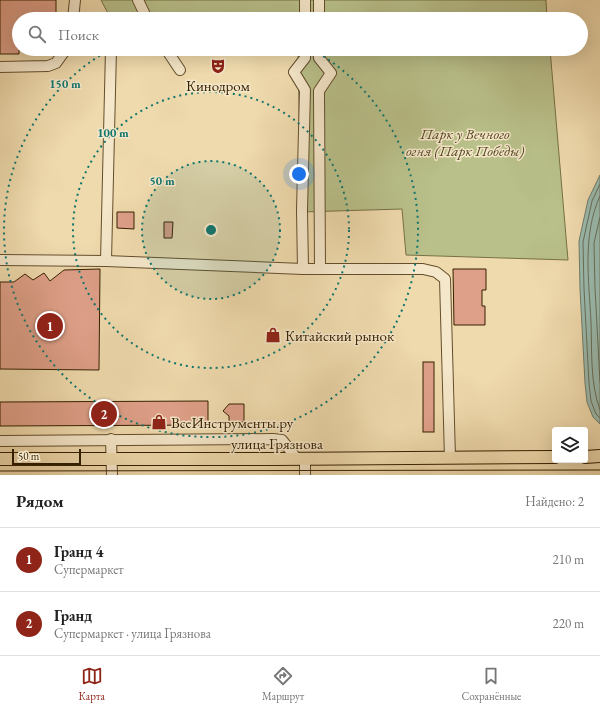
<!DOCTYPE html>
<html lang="ru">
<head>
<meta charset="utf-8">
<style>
  body { margin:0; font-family:"EB Garamond",serif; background:#f2f2f2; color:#222 }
  .controls { position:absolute; right:12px; bottom:12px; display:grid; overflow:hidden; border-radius:4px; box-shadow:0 4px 16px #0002 }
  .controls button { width:36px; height:36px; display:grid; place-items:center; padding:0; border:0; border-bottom:1px solid #e0e0e0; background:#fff; color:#222; font:20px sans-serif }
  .scale { position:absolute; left:12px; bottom:10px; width:69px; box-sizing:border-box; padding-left:4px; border:2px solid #352001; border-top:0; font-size:11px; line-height:14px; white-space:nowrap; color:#352001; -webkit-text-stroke:3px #f5e7ca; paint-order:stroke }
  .you { position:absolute; left:299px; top:174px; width:14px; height:14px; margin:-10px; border:3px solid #fff; border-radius:50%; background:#1a73e8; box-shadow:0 0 0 6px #1a73e833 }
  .badge { display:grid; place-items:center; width:26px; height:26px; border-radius:50%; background:#8f2418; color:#fff; font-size:13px; font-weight:700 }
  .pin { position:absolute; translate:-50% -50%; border:2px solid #fff; box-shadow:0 1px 4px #0006 }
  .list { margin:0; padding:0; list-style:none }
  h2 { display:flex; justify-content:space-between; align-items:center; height:52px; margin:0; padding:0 16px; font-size:17px }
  h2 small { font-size:13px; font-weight:400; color:#767676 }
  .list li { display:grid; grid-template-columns:26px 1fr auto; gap:12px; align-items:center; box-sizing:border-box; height:64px; padding:0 16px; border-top:1px solid #e0e0e0 }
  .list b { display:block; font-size:15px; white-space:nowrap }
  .list p { margin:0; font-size:13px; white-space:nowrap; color:#767676 }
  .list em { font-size:13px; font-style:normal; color:#767676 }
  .icon { flex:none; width:22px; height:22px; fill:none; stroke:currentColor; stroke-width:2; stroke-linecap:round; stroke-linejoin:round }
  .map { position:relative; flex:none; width:600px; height:475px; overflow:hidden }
  .search { position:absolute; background:#fff; box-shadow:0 4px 16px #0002; left:12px; right:12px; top:12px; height:44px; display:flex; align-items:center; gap:10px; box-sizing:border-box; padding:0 14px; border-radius:22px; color:#767676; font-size:15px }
  .sheet { height:180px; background:#fff }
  nav { display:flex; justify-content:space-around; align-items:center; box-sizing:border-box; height:56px; border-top:1px solid #e0e0e0; background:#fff; font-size:11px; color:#767676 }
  nav a { display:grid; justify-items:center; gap:2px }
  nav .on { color:#8f2418 }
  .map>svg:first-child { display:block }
</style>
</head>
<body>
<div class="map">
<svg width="600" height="475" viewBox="0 0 600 475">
  <rect width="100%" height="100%" fill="#efdaad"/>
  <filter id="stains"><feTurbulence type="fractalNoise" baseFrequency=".005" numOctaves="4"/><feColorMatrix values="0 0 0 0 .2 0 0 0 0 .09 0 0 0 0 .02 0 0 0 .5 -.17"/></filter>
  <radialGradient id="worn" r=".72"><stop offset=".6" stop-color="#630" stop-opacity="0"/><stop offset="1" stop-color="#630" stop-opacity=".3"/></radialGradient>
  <g fill="#b9c08a" stroke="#777046">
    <path d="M101,0h445l1,19h-436z"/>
    <path d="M298,49h252l18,211 -162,-5 -4,-46 -101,3z"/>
  </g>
  <path fill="#9abaae" stroke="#727c69" d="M600,175v249l-7,-7 -6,-15 -2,-19 -5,-94 -1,-48 9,-41z"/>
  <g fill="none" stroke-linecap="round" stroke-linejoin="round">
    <g stroke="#686d58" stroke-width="1">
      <path d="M600,184l-8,17 -9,41 1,47 5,94 2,18 5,13 4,4"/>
      <path d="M600,196c-18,39 -11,85 -9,126 1,29 -1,61 9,88"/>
      <path d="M600,217l-6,26 1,45 5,94"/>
    </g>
  </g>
  <g fill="#dfa089" stroke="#352001">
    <path d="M0,0h56v19h-37v35h-19z"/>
    <path d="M117,212h17v17l-17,-1z"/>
    <path d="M164,222h9l-1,16h-8z"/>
    <path d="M100,269l-1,101 -99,-1v-87h14l11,-8 8,6 11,-7 6,8 14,-11z"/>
    <path d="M453,269h33v21h-4v16h3v19h-31z"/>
    <rect x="423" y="362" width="11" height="70"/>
    <path d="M208,401v24l-208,1v-24z"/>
    <path d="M229,404h15v18h-15v-6l-6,-5z"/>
  </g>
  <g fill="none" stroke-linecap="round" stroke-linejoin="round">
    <g stroke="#644e2c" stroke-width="12">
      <g id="minor">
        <path d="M138,0l9,19"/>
        <path d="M73,19l2,-19"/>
        <path d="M305,19v-19"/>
        <path d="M319,19v-19"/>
        <path d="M166,49l14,21"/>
        <path d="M318,49l1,9 12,15 -12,18 1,178"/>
        <path d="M0,67l48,-1 8,-3 10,-14"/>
        <path d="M0,260l106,1 5,-212"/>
        <path d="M106,261l197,8h120l13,3 9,7 5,179"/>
        <path d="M303,269l-1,-59 3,-120 -11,-18 11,-14v-9"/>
        <path d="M111,439l1,36"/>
        <path d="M0,441l273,-2 9,1 15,19"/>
        <path d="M305,459v16"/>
      </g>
    </g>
    <g stroke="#352001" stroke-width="14">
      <g id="major">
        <path d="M585,457l15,-1"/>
        <path d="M0,459h276l279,-2"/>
      </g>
    </g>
    <use href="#minor" stroke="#f5e7ca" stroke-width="10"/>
    <use href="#major" stroke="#efdaad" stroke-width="12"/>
    <path stroke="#352001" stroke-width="1" d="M0,471l600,-1"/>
  </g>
  <circle cx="211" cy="230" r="69" fill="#0f766e" fill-opacity=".12"/>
  <g fill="none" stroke="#0f766e" stroke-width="2" stroke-dasharray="2 4">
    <circle cx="211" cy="230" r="69"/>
    <circle cx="211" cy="230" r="138"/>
    <path d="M313 50A207 207 0 1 1 109 50"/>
  </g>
  <defs>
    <g id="theatre-bare" transform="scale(1.2)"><path d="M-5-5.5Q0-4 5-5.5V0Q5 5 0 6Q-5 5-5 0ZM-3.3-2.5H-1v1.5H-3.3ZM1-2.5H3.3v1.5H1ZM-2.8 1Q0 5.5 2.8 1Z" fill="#8f2418" stroke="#f5e7ca" stroke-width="2.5" paint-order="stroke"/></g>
    <g id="shop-bare" transform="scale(1.2)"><path d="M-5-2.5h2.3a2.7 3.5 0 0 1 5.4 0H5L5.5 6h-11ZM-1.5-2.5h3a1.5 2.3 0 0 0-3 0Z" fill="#8f2418" stroke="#f5e7ca" stroke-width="2.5" paint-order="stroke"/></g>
  </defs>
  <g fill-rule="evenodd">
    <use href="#theatre-bare" x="218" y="66"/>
    <use href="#shop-bare" x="273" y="335"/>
    <use href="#shop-bare" x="159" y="422"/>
  </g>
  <g text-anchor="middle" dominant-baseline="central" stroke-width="3" stroke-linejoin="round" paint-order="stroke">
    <g font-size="15" fill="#352001" stroke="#f5e7ca" text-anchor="start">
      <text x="218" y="85" text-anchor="middle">Кинодром</text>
      <text x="285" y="335">Китайский рынок</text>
      <text x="171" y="422">ВсеИнструменты.ру</text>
    </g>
    <g font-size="15" font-style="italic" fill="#564823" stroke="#f5e7ca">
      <text x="465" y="133">Парк у Вечного<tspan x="465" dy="17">огня (Парк Победы)</tspan></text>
    </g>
    <g font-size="15" fill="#352001" stroke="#f5e7ca">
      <text x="277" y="443">улица Грязнова</text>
    </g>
  </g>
  <circle cx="211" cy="230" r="6" fill="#0f766e" stroke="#f5e7ca" stroke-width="2"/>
  <g font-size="12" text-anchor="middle" font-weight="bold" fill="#0f766e" stroke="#f5e7ca" stroke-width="3" stroke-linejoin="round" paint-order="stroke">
    <text x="65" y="88">150 m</text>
    <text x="113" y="137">100 m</text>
    <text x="162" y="185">50 m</text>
  </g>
  <rect width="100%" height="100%" filter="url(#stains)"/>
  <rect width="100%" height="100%" fill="url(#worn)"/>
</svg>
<div class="controls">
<button><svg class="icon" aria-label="layers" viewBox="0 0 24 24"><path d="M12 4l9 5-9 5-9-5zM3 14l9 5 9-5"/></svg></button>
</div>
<div class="scale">50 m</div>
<div class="you"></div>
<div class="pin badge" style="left:50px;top:326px">1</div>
<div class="pin badge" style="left:104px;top:414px">2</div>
<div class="search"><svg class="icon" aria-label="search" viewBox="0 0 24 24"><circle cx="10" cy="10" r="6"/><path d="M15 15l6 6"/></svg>Поиск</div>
</div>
<section class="sheet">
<h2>Рядом<small>Найдено: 2</small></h2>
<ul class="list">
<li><span class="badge">1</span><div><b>Гранд 4</b><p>Супермаркет</p></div><em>210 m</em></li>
<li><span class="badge">2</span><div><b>Гранд</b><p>Супермаркет · улица Грязнова</p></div><em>220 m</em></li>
</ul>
</section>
<nav>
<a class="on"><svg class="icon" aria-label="map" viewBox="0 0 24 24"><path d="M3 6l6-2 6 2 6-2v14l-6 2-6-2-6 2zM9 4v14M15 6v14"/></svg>Карта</a>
<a><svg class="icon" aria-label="directions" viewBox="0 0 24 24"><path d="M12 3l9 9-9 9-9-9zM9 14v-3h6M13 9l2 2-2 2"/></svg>Маршрут</a>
<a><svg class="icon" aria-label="saved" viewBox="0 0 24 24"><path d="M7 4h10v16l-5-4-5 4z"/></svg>Сохранённые</a>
</nav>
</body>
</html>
